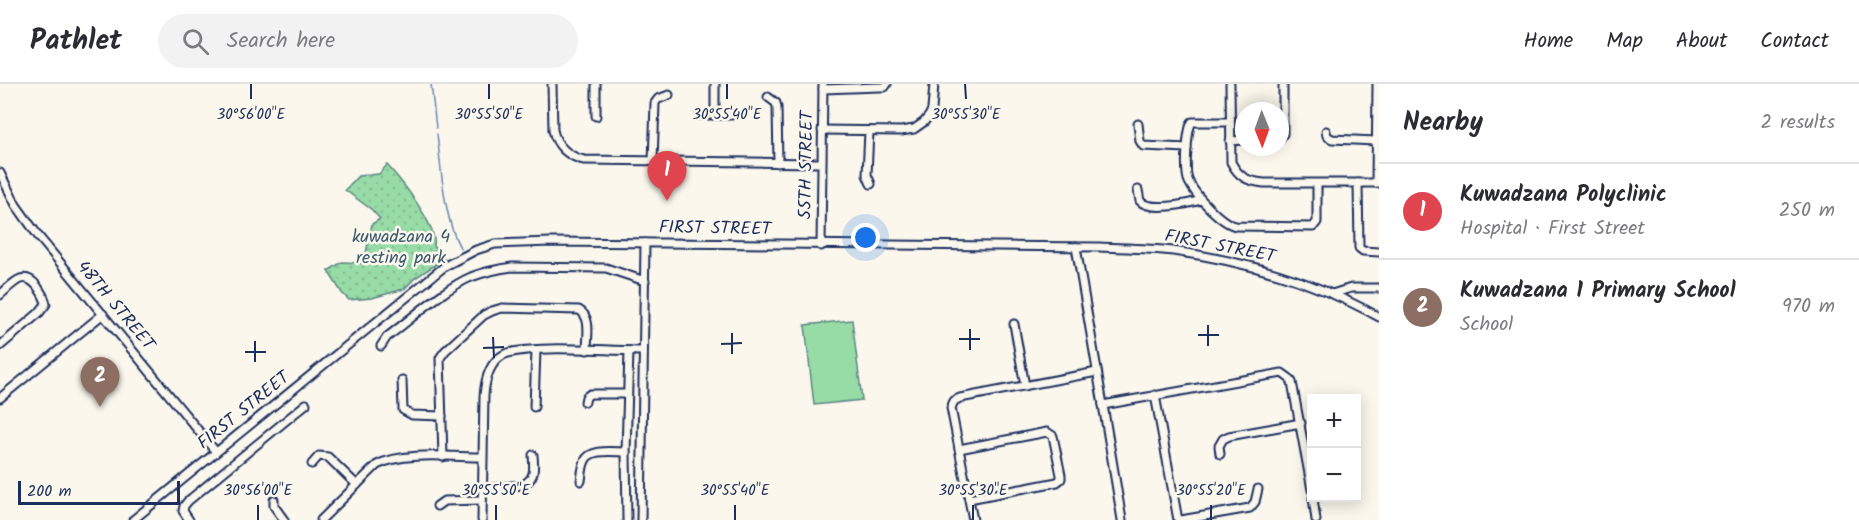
<!DOCTYPE html>
<html lang="en">
<head>
<meta charset="utf-8">
<style>
  body { margin:0; font-family:Kalam,sans-serif; background:#f2f2f3; color:#2b2b33 }
  .controls { position:absolute; right:18px; bottom:18px; display:grid; overflow:hidden; border-radius:0px; box-shadow:0 3px 15px #0003 }
  .controls button { width:54px; height:54px; display:grid; place-items:center; padding:0; border:0; border-bottom:2px solid #e1e1e2; background:#fff; color:#2b2b33; font:30px sans-serif }
  .compass { position:absolute; left:1235px; top:18px; width:54px; height:54px; border-radius:50%; background:#fff; box-shadow:0 3px 15px #0003; rotate:179deg }
  .scale { position:absolute; left:18px; bottom:15px; width:162px; box-sizing:border-box; padding-left:6px; border:3px solid #1b2f5e; border-top:0; font-size:16px; line-height:21px; white-space:nowrap; color:#1b2f5e; -webkit-text-stroke:4px #fbf7ec; paint-order:stroke }
  .you { position:absolute; left:866px; top:154px; width:21px; height:21px; margin:-15px; border:4px solid #fff; border-radius:50%; background:#1a73e8; box-shadow:0 0 0 9px #1a73e833 }
  .badge { display:grid; place-items:center; width:39px; height:39px; border-radius:50%; background:#1a73e8; color:#fff; font-size:20px; font-weight:700 }
  .pin { position:absolute; translate:-50% -50px; filter:drop-shadow(0 2px 3px #0008) }
  .pin::after { content:''; position:absolute; top:32px; width:21px; height:18px; background:inherit; clip-path:polygon(0 0,100% 0,50% 100%) }
  .list { margin:0; padding:0; list-style:none }
  h2 { display:flex; justify-content:space-between; align-items:center; height:78px; margin:0; padding:0 24px; font-size:26px }
  h2 small { font-size:20px; font-weight:400; color:#7c7c81 }
  .list li { display:grid; grid-template-columns:39px 1fr auto; gap:18px; align-items:center; box-sizing:border-box; height:96px; padding:0 24px; border-top:2px solid #e1e1e2 }
  .list b { display:block; font-size:22px; white-space:nowrap }
  .list p { margin:0; font-size:20px; white-space:nowrap; color:#7c7c81 }
  .list em { font-size:20px; font-style:normal; color:#7c7c81 }
  .icon { flex:none; width:33px; height:33px; fill:none; stroke:currentColor; stroke-width:2; stroke-linecap:round; stroke-linejoin:round }
  .map { position:relative; flex:none; width:1379px; height:436px; overflow:hidden }
  header { display:flex; align-items:center; gap:36px; box-sizing:border-box; height:84px; padding:0 30px; background:#fff; border-bottom:2px solid #e1e1e2 }
  header strong { font-size:28px }
  nav { display:flex; gap:33px; margin-inline-start:auto; font-size:21px }
  .search { width:420px; height:54px; background:#f2f2f3; display:flex; align-items:center; gap:15px; box-sizing:border-box; padding:0 21px; border-radius:33px; color:#7c7c81; font-size:22px }
  main { display:flex }
  aside { flex:1; background:#fff }
  .map>svg:first-child { display:block }
</style>
</head>
<body>
<header>
<strong>Pathlet</strong>
<div class="search"><svg class="icon" aria-label="search" viewBox="0 0 24 24"><circle cx="10" cy="10" r="6"/><path d="M15 15l6 6"/></svg>Search here</div>
<nav><a>Home</a><a>Map</a><a>About</a><a>Contact</a></nav>
</header>
<main>
<div class="map">
<svg width="1379" height="436" viewBox="0 0 1379 436">
  <defs>
    <pattern id="green-dots" width="8" height="8" patternUnits="userSpaceOnUse" patternTransform="scale(1.5)"><rect width="8" height="8" fill="#97dba6"/><path d="M2 2h.1M6 6h.1" fill="none" stroke="#82bc91" stroke-width="1.8" stroke-linecap="round"/></pattern>
  </defs>
  <rect width="100%" height="100%" fill="#fbf7ec"/>
  <filter id="ink" filterUnits="userSpaceOnUse"><feTurbulence type="fractalNoise" baseFrequency=".0167" numOctaves="2"/><feDisplacementMap in="SourceGraphic" scale="12" xChannelSelector="R" yChannelSelector="G"/><feConvolveMatrix kernelMatrix="1 2 1 2 8 2 1 2 1" color-interpolation-filters="sRGB"/></filter>
  <g filter="url(#ink)">
    <path fill="url(#green-dots)" stroke="#598582" stroke-width="1.5" d="M387,81c14,15 51,61 47,81l10,13 -29,19 -11,11 -32,9 -23,2 -7,-7 -14,-22 14,-9 22,1 8,-39 8,-5 -8,-9 -27,-20 13,-14 21,-2z"/>
    <path fill="#97dba6" stroke="#598582" stroke-width="1.5" d="M852,236l10,80 -48,5 -9,-80z"/>
    <g fill="none" stroke-linecap="round" stroke-linejoin="round">
      <g stroke="#6588b6" stroke-width="1.5">
        <path d="M431,0l5,44"/>
        <path d="M437,50c4,33 7,87 24,115"/>
      </g>
      <g stroke="#1b2f5e" stroke-width="11">
        <g id="minor">
          <path d="M552,0l1,46c3,16 16,27 31,30l237,3"/>
          <path d="M1230,0l1,78c8,16 17,19 33,21h115"/>
          <path d="M823,5l56,-2h6l2,-3"/>
          <path d="M768,13l8,6 1,4 1,56"/>
          <path d="M715,30v-30"/>
          <path d="M700,31h31"/>
          <path d="M596,32v-32"/>
          <path d="M1230,38h-38c-5,8 -8,51 -3,60 6,13 33,42 47,44l77,1 4,-5v-38"/>
          <path d="M1138,40l2,17 3,5 44,2"/>
          <path d="M822,46l79,1 13,-2 10,-7 5,-6 3,-6 2,-26"/>
          <path d="M869,47l-2,44 4,9"/>
          <path d="M1326,47l1,5 5,3 44,2"/>
          <path d="M1280,54l3,-4v-50"/>
          <path d="M1230,57l14,-1"/>
          <path d="M653,78l2,-59 3,-4 11,-4"/>
          <path d="M0,89l16,32 23,32 177,215"/>
          <path d="M1358,99l1,65 4,3 16,1"/>
          <path d="M1376,99l1,-99"/>
          <path d="M1138,106l2,11c10,11 48,3 61,-1"/>
          <path d="M821,162l2,-162"/>
          <path d="M1076,163l27,158 179,-32 7,5 3,4 20,108"/>
          <path d="M1332,210l19,-6h28"/>
          <path d="M0,211c13,-11 23,-26 37,-9 4,6 8,11 9,18l-7,9 -39,33"/>
          <path d="M1014,240l11,62"/>
          <path d="M381,262l6,-9c24,-18 58,-49 84,-60 13,-5 27,-8 41,-10l94,1 39,13"/>
          <path d="M402,296l1,30 9,5 30,1"/>
          <path d="M1155,311l23,125"/>
          <path d="M0,314l103,-84"/>
          <path d="M585,318l1,-5 4,-3h37"/>
          <path d="M1103,321l19,115"/>
          <path d="M534,323l2,-57"/>
          <path d="M959,365l88,-17 6,4 8,39v4l-4,3 -88,17"/>
          <path d="M1220,370l-1,-8 4,-7 6,-3 72,-13"/>
          <path d="M443,373l-3,-99 5,-7 39,-36 8,-4 10,-3 77,2c13,7 8,27 8,40"/>
          <path d="M312,380l7,-8 9,1 29,28"/>
          <path d="M581,397c1,-6 1,-14 4,-20 5,-13 29,-9 41,-9"/>
          <path d="M482,405l40,-4c14,-6 12,-17 11,-30"/>
          <path d="M1313,414l3,22"/>
          <path d="M274,416v6l10,14"/>
          <path d="M437,422l7,-5 38,-1"/>
          <path d="M133,436l312,-254 31,-16 19,-6 56,-2 549,5c24,1 49,1 73,4 72,10 143,31 206,66"/>
          <path d="M189,436l-6,-9 1,-5 4,-5 118,-97"/>
          <path d="M321,436l56,-55c27,-14 75,-8 105,-8"/>
          <path d="M482,436l2,-124c1,-15 5,-33 19,-41 21,-11 111,-4 140,-4"/>
          <path d="M627,436l-1,-68 3,-101"/>
          <path d="M641,436l4,-277"/>
          <path d="M973,436l-22,-112 3,-7 6,-3 137,-26"/>
          <path d="M1181,436l69,-12 5,-6 3,-13"/>
        </g>
      </g>
      <use href="#minor" stroke="#fbf7ec" stroke-width="7"/>
    </g>
  </g>
  <path fill="none" stroke="#1b2f5e" stroke-width="2" d="M251,0v15M489,0v15M727,0v15M965,0l1,15M1208,241v21M970,245v21M732,249v21M1198,251h21M493,253l1,21M959,255h21M255,257v21M721,260l21,-1M483,264l21,-1M245,268h21M258,421v15M496,421v15M735,421v15M973,421v15M1211,421v15"/>
  <g text-anchor="middle" dominant-baseline="central" stroke-width="5" stroke-linejoin="round" paint-order="stroke">
    <g font-size="18" fill="#1b2f5e" stroke="#fbf7ec">
      <text transform="translate(807 81) rotate(-89)">55TH STREET</text>
      <text transform="translate(715 145) rotate(1)">FIRST STREET</text>
      <text transform="translate(1220 163) rotate(11)">FIRST STREET</text>
      <text transform="translate(115 222) rotate(50)">48TH STREET</text>
      <text transform="translate(244 327) rotate(-39)">FIRST STREET</text>
    </g>
    <g font-size="18" fill="#3a5a70" stroke="#fbf7ec">
      <text x="401" y="153">kuwadzana 4<tspan x="401" dy="21">resting park</tspan></text>
    </g>
  </g>
  <g font-size="15" text-anchor="middle" fill="#1b2f5e" stroke="#fbf7ec" stroke-width="5" stroke-linejoin="round" paint-order="stroke">
    <text x="251" y="35">30°56'00"E</text>
    <text x="489" y="35">30°55'50"E</text>
    <text x="727" y="35">30°55'40"E</text>
    <text x="966" y="35">30°55'30"E</text>
    <text x="258" y="411">30°56'00"E</text>
    <text x="496" y="411">30°55'50"E</text>
    <text x="735" y="411">30°55'40"E</text>
    <text x="973" y="411">30°55'30"E</text>
    <text x="1211" y="411">30°55'20"E</text>
  </g>
</svg>
<div class="controls">
<button>+</button>
<button>−</button>
</div>
<svg class="compass" viewBox="-18 -18 36 36"><path d="M0-13l5 13h-10z" fill="#e53935"/><path d="M0 13l5-13h-10z" fill="#7c7c81"/></svg>
<div class="scale">200 m</div>
<div class="you"></div>
<div class="pin badge" style="left:667px;top:117px;background:#e0444e">1</div>
<div class="pin badge" style="left:100px;top:323px;background:#8d6e63">2</div>
</div>
<aside>
<h2>Nearby<small>2 results</small></h2>
<ul class="list">
<li><span class="badge" style="background:#e0444e">1</span><div><b>Kuwadzana Polyclinic</b><p>Hospital · First Street</p></div><em>250 m</em></li>
<li><span class="badge" style="background:#8d6e63">2</span><div><b>Kuwadzana 1 Primary School</b><p>School</p></div><em>970 m</em></li>
</ul>
</aside>
</main>
</body>
</html>
